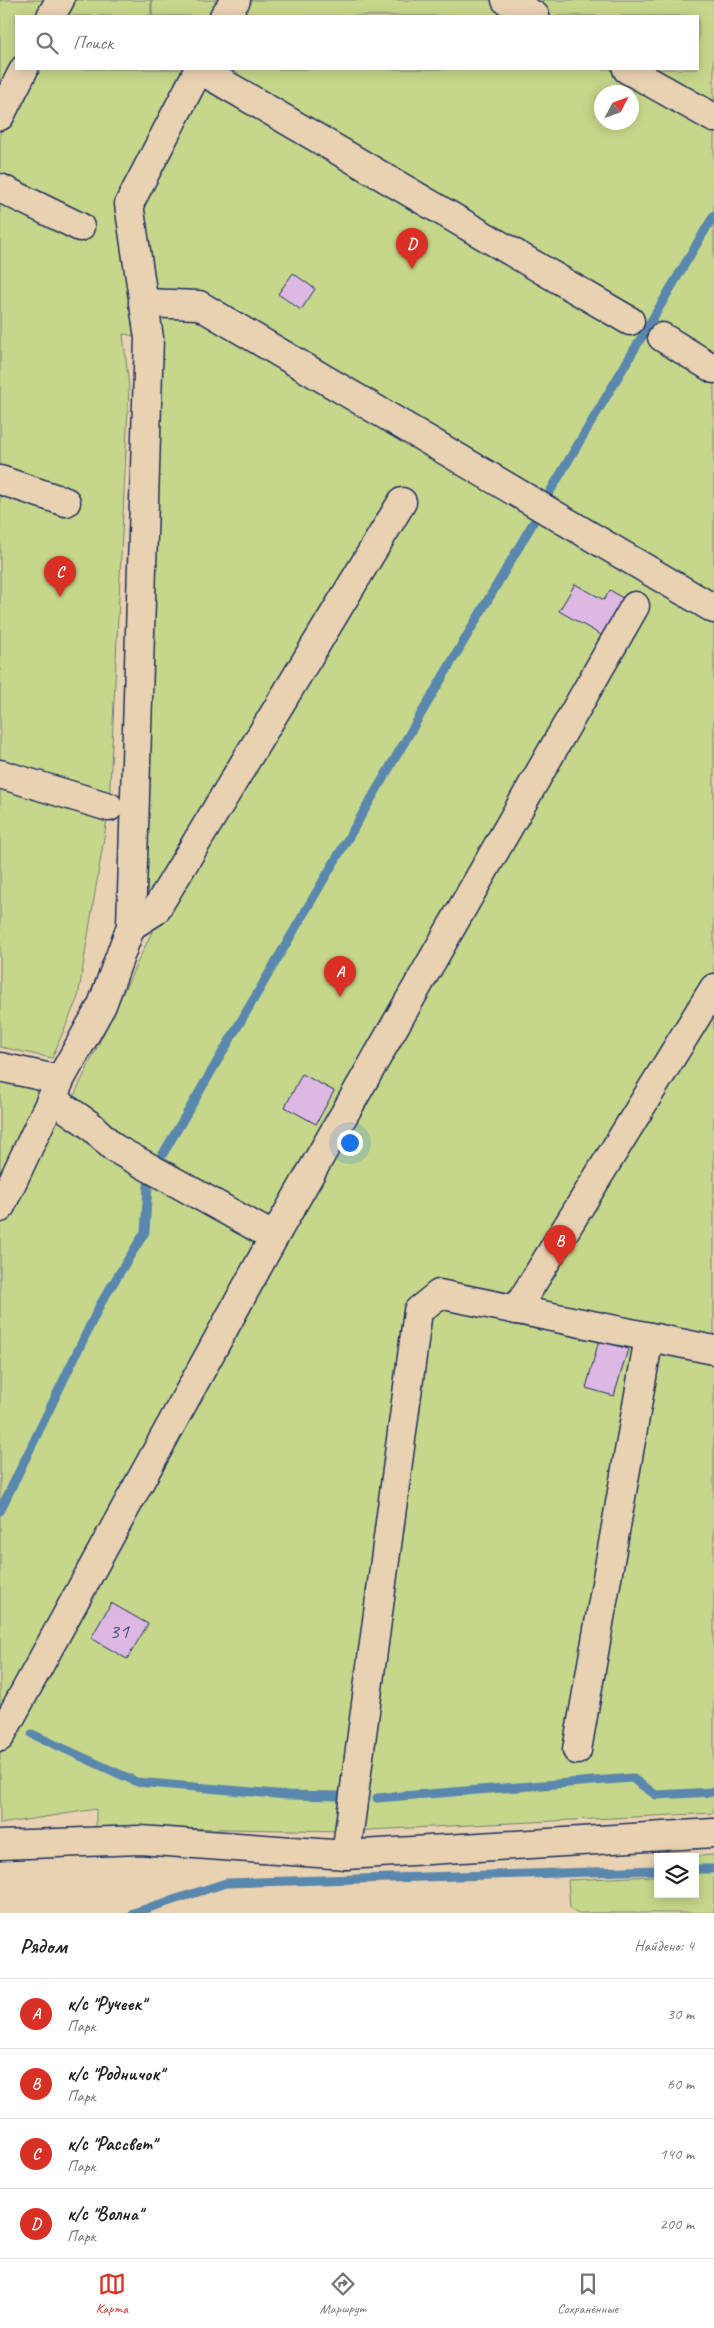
<!DOCTYPE html>
<html lang="ru">
<head>
<meta charset="utf-8">
<style>
  body { margin:0; font-family:Caveat,sans-serif; background:#f6f6f6; color:#202124 }
  .controls { position:absolute; right:15px; bottom:15px; display:grid; overflow:hidden; border-radius:0px; box-shadow:0 2px 12px #0003 }
  .controls button { width:45px; height:45px; display:grid; place-items:center; padding:0; border:0; border-bottom:1px solid #e0e0e0; background:#fff; color:#202124; font:25px sans-serif }
  .compass { position:absolute; left:594px; top:85px; width:45px; height:45px; border-radius:50%; background:#fff; box-shadow:0 2px 12px #0003; rotate:49deg }
  .you { position:absolute; left:349px; top:1142px; width:18px; height:18px; margin:-12px; border:4px solid #fff; border-radius:50%; background:#1a73e8; box-shadow:0 0 0 8px #1a73e833 }
  .badge { display:grid; place-items:center; width:32px; height:32px; border-radius:50%; background:#d93025; color:#fff; font-size:16px; font-weight:700 }
  .pin { position:absolute; translate:-50% -41px; filter:drop-shadow(0 1px 2px #0008) }
  .pin::after { content:''; position:absolute; top:26px; width:18px; height:15px; background:inherit; clip-path:polygon(0 0,100% 0,50% 100%) }
  .list { margin:0; padding:0; list-style:none }
  h2 { display:flex; justify-content:space-between; align-items:center; height:65px; margin:0; padding:0 20px; font-size:21px }
  h2 small { font-size:16px; font-weight:400; color:#757577 }
  .list li { display:grid; grid-template-columns:32px 1fr auto; gap:15px; align-items:center; box-sizing:border-box; height:70px; padding:0 20px; border-top:1px solid #e0e0e0 }
  .list b { display:block; font-size:19px; white-space:nowrap }
  .list p { margin:0; font-size:16px; white-space:nowrap; color:#757577 }
  .list em { font-size:16px; font-style:normal; color:#757577 }
  .icon { flex:none; width:28px; height:28px; fill:none; stroke:currentColor; stroke-width:2; stroke-linecap:round; stroke-linejoin:round }
  .map { position:relative; flex:none; width:714px; height:1913px; overflow:hidden }
  .search { position:absolute; background:#fff; box-shadow:0 2px 12px #0003; left:15px; right:15px; top:15px; height:55px; display:flex; align-items:center; gap:12px; box-sizing:border-box; padding:0 18px; border-radius:0px; color:#757577; font-size:19px }
  .sheet { height:345px; background:#fff }
  nav { display:flex; justify-content:space-around; align-items:center; box-sizing:border-box; height:70px; border-top:1px solid #e0e0e0; background:#fff; font-size:14px; color:#757577 }
  nav a { display:grid; justify-items:center; gap:2px }
  nav .on { color:#d93025 }
  .map>svg:first-child { display:block }
</style>
</head>
<body>
<div class="map">
<svg width="714" height="1913" viewBox="0 0 714 1913">
  <rect width="100%" height="100%" fill="#e9d2b2"/>
  <filter id="ink" filterUnits="userSpaceOnUse"><feTurbulence type="fractalNoise" baseFrequency=".02" numOctaves="2"/><feDisplacementMap in="SourceGraphic" scale="10" xChannelSelector="R" yChannelSelector="G"/><feConvolveMatrix kernelMatrix="1 2 1 2 8 2 1 2 1" color-interpolation-filters="sRGB"/></filter>
  <g filter="url(#ink)">
    <g fill="#c6d78b" stroke="#708374" fill-rule="evenodd">
      <path d="M0,0h151v16h-135v53h682v-53h-546v-16h562v1813l-365,18 -253,-4v-18l-96,15v-745l36,8 1,23 48,23 -13,-33 88,-185 -17,-11 6,-566 -26,-4 6,53 -20,420 -31,190 -26,61 -52,-11zM602,92h30v30h-30z"/>
      <path d="M714,1855v58h-138l-6,-5 -2,-28 85,-4 2,-17h3v35h37v-37h-9z"/>
    </g>
    <g fill="none" stroke-linecap="round" stroke-linejoin="round">
      <g stroke="#5a87ae" stroke-width="9">
        <path d="M548,495l166,-280"/>
        <path d="M160,1159l373,-636"/>
        <path d="M0,1511l101,-208 44,-71 3,-47"/>
        <path d="M32,1734l105,48 150,13 54,1"/>
        <path d="M377,1798l255,-20 24,17 58,-3"/>
        <path d="M695,1869h19"/>
        <path d="M133,1913l93,-30 432,-13"/>
      </g>
    </g>
    <g fill="#ddb8e2" stroke="#1b2f5e">
      <path d="M293,273l22,16 -14,21 -23,-16z"/>
      <path d="M575,584l29,16 6,-10 19,12 -21,37 -49,-28z"/>
      <path d="M302,1074l32,17 -18,33 -31,-17z"/>
      <path d="M599,1340l29,9 -14,47 -28,-8z"/>
      <path d="M111,1603l37,21 -21,35 -36,-21z"/>
    </g>
    <g fill="none" stroke-linecap="round" stroke-linejoin="round">
      <g stroke="#1b2f5e" stroke-width="31">
        <g id="minor">
          <path d="M506,0l29,16"/>
          <path d="M51,16l9,-16"/>
          <path d="M224,16l12,-16"/>
          <path d="M199,69l431,252"/>
          <path d="M627,69l87,49"/>
          <path d="M0,116l24,-47"/>
          <path d="M0,188l80,39"/>
          <path d="M143,303l56,2 515,304"/>
          <path d="M662,337l52,32"/>
          <path d="M0,480l66,22"/>
          <path d="M0,774l109,33"/>
          <path d="M131,926l24,-15 247,-409"/>
          <path d="M0,1067l60,13 42,-75 29,-79 18,-588 -20,-134 70,-135"/>
          <path d="M52,1099l38,26 24,23 160,89 361,-631"/>
          <path d="M0,1208l59,-125"/>
          <path d="M516,1310l198,-322"/>
          <path d="M0,1737l274,-500"/>
          <path d="M577,1750l72,-413"/>
          <path d="M0,1845l140,-5 206,15 368,-22"/>
          <path d="M346,1855l72,-544 21,-17 275,56"/>
        </g>
      </g>
      <use href="#minor" stroke="#e9d2b2" stroke-width="28"/>
    </g>
  </g>
  <g text-anchor="middle" dominant-baseline="central" stroke-width="4.5" stroke-linejoin="round" paint-order="stroke">
    <g font-size="22" fill="#4c517f">
      <text x="119" y="1631">31</text>
    </g>
  </g>
</svg>
<div class="controls">
<button><svg class="icon" aria-label="layers" viewBox="0 0 24 24"><path d="M12 4l9 5-9 5-9-5zM3 14l9 5 9-5"/></svg></button>
</div>
<svg class="compass" viewBox="-18 -18 36 36"><path d="M0-13l5 13h-10z" fill="#e53935"/><path d="M0 13l5-13h-10z" fill="#757577"/></svg>
<div class="you"></div>
<div class="pin badge" style="left:340px;top:997px">A</div>
<div class="pin badge" style="left:560px;top:1266px">B</div>
<div class="pin badge" style="left:60px;top:597px">C</div>
<div class="pin badge" style="left:412px;top:269px">D</div>
<div class="search"><svg class="icon" aria-label="search" viewBox="0 0 24 24"><circle cx="10" cy="10" r="6"/><path d="M15 15l6 6"/></svg>Поиск</div>
</div>
<section class="sheet">
<h2>Рядом<small>Найдено: 4</small></h2>
<ul class="list">
<li><span class="badge">A</span><div><b>к/с &quot;Ручеек&quot;</b><p>Парк</p></div><em>30 m</em></li>
<li><span class="badge">B</span><div><b>к/с &quot;Родничок&quot;</b><p>Парк</p></div><em>60 m</em></li>
<li><span class="badge">C</span><div><b>к/с &quot;Рассвет&quot;</b><p>Парк</p></div><em>140 m</em></li>
<li><span class="badge">D</span><div><b>к/с &quot;Волна&quot;</b><p>Парк</p></div><em>200 m</em></li>
</ul>
</section>
<nav>
<a class="on"><svg class="icon" aria-label="map" viewBox="0 0 24 24"><path d="M3 6l6-2 6 2 6-2v14l-6 2-6-2-6 2zM9 4v14M15 6v14"/></svg>Карта</a>
<a><svg class="icon" aria-label="directions" viewBox="0 0 24 24"><path d="M12 3l9 9-9 9-9-9zM9 14v-3h6M13 9l2 2-2 2"/></svg>Маршрут</a>
<a><svg class="icon" aria-label="saved" viewBox="0 0 24 24"><path d="M7 4h10v16l-5-4-5 4z"/></svg>Сохранённые</a>
</nav>
</body>
</html>
